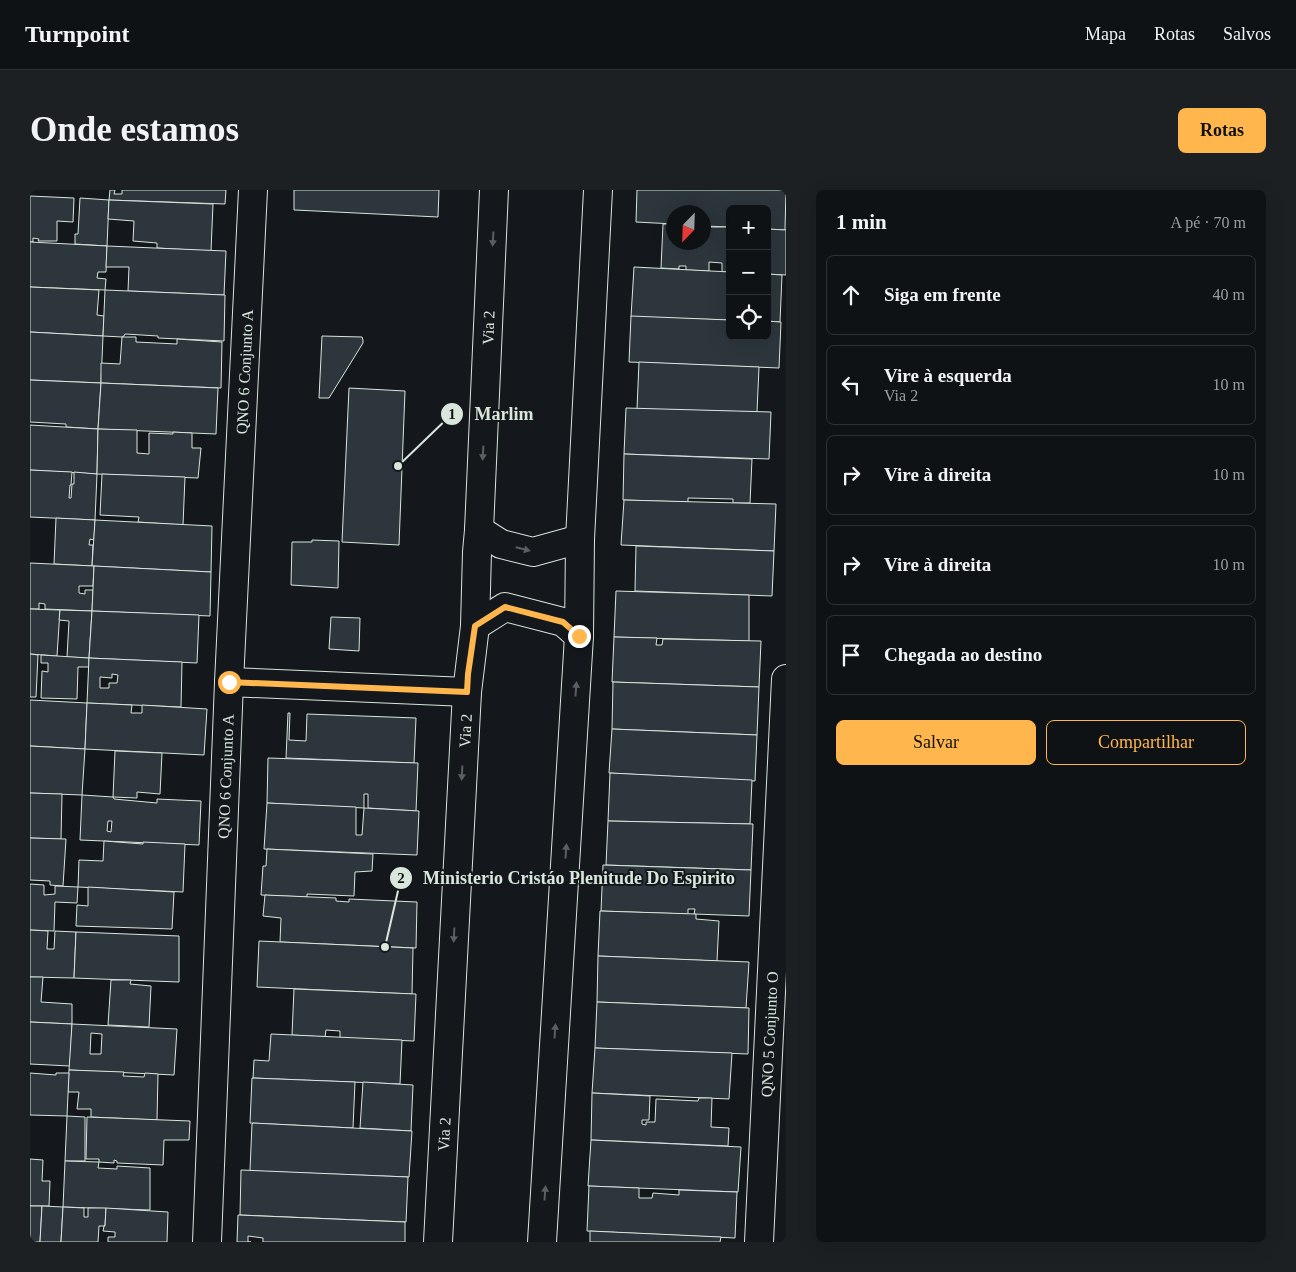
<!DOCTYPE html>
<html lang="pt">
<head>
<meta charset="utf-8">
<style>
  body { margin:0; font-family:Georgia,serif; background:#1d2022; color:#f1f3f6 }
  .controls { position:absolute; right:15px; top:15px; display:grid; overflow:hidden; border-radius:8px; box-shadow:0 5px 20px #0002 }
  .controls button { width:45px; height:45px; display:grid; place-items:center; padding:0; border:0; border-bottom:1px solid #2f3234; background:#0f1215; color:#f1f3f6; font:25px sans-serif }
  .compass { position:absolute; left:636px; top:15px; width:45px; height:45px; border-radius:50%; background:#0f1215; box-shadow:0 5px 20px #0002; rotate:203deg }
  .stop { position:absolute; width:15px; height:15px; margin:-11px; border:4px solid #ffb74d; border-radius:50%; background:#fff }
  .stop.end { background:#ffb74d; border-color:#fff; box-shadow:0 1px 5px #0008 }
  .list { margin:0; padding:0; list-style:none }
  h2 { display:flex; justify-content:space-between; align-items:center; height:65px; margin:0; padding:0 20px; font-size:21px }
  h2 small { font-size:16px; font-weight:400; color:#9b9ea0 }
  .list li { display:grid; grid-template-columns:32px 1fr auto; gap:15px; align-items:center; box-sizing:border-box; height:80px; margin:0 10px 10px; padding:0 10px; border:1px solid #2f3234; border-radius:8px }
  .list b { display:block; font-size:19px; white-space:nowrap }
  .list p { margin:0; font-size:16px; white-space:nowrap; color:#9b9ea0 }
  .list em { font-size:16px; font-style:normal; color:#9b9ea0 }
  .actions { display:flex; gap:10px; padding:15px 20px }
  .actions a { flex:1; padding:11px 0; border:1px solid #ffb74d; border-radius:8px; text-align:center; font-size:18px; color:#ffb74d }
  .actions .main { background:#ffb74d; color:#111 }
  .icon { flex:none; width:28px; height:28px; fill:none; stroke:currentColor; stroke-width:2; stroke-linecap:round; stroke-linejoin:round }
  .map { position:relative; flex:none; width:756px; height:1052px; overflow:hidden; border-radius:8px }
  header { display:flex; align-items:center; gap:30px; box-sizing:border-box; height:70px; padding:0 25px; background:#0f1215; border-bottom:1px solid #2f3234 }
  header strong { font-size:24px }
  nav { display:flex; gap:28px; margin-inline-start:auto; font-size:18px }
  .intro { display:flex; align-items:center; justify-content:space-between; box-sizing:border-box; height:120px; padding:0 30px }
  h1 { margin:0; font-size:35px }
  .button { padding:12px 22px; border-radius:8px; background:#ffb74d; color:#111; font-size:18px; font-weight:700 }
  main { display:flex; gap:30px; padding:0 30px }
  aside { flex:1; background:#0f1215; border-radius:8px; box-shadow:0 5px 20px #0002 }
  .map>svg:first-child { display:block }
</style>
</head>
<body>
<header>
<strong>Turnpoint</strong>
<nav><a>Mapa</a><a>Rotas</a><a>Salvos</a></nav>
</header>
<div class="intro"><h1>Onde estamos</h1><a class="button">Rotas</a></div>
<main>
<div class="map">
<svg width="756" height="1052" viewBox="0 0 756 1052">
  <rect width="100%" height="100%" fill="#14181c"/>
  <g fill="#2c363c" stroke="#d8e6dc" fill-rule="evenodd">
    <path d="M80,0h5l-1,4h8v-4h104l-1,14 -116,-4z"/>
    <path d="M264,0h145l-1,27 -143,-7h-1z"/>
    <path d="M607,0h149l-1,40 -18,-1v-20h-37v18l-26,-1v-14h-30v12l-38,-2z"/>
    <path d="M0,6l44,2 -1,24 -16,-1v20h-19l1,-2 -6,-1v4h-3z"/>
    <path d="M50,8l29,2 -2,46 -32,-2v-10h3z"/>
    <path d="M79,10l104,4 -2,47 -54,-3v-5l-24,-2 1,-20 -26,-2z"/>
    <path d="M633,34h11v18h30v-9h5v-6h21v45h-8v-9l-13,-1v9l-23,-1v-4h-7v3l-18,-1z"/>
    <path d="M737,39l19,1v45l-19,-1z"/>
    <path d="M0,52l77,4 -1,26h-8l-1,6 9,1 -1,11 -75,-3z"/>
    <path d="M77,56l119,5 -2,44 -96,-4 1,-24h-23z"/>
    <path d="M604,77l96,5v48l-99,-3z"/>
    <path d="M737,84l15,1 -2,47 -13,-1z"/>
    <path d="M0,97l69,3 -2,25 7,1 -1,20 -73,-4z"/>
    <path d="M75,100l120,5 -1,46 -66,-3v-2l-33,-2 -1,2 -2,1 -19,-1z"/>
    <path d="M601,126l99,4v16h37v-15l13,1h1l-2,46 -150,-6z"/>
    <path d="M0,142l73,4 -2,47 -71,-3z"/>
    <path d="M292,146l40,1 1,3v3l-34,55h-10z"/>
    <path d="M92,147h14v5l41,2v-5l45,3 -1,46 -120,-5v-20l19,1z"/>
    <path d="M609,172l120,5 -2,45 -120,-3z"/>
    <path d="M0,190l71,3 -3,46 -32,-2v-3l-36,-2z"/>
    <path d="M71,193l117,5 -2,46 -118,-5z"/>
    <path d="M319,198l56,3 -6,154 -57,-3z"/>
    <path d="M596,218l145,4 -2,47 -145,-5z"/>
    <path d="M0,235l68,4 -1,45 -67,-4z"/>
    <path d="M68,239l39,1v23l12,1v-21l24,1v-2l19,1v15h9l-3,30 -101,-4z"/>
    <path d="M594,264l128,5 -2,44h-17v-4l-45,-1v4l-65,-2z"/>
    <path d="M0,280l42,2 -1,13h-1l-1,13h2l1,-14h2v-12l23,2 -2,46 -65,-3z"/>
    <path d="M72,284l83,3 -2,48 -45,-3 1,-5 -39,-2z"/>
    <path d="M594,310l152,4 -2,47 -153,-6z"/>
    <path d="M26,328l39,2 -1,20 -4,-1 -1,6h4l-1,21 -38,-2z"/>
    <path d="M65,330l117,6 -1,46 -119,-6z"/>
    <path d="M282,350l27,1 -1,47 -47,-3 1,-43h20z"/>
    <path d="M606,356l138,5 -2,45 -137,-5z"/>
    <path d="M0,373l64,3 -1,20h-14v7l6,1v-4h8l-1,21 -47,-2v-5l-6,-1v6h-9z"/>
    <path d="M64,376l117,6 -1,44 -118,-5z"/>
    <path d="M586,401l133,4v46l-135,-4z"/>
    <path d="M0,419l30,1 -3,46 -27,-2z"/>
    <path d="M30,420l32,1 -3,47 -22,-1 2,-36 -10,-1z"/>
    <path d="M62,421l107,4 -2,48 -108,-5z"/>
    <path d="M301,427l29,1 -1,33 -30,-2z"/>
    <path d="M584,447l43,1 -1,7h6l1,-6 98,2 -2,46 -147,-5z"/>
    <path d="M0,464l8,1 -2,42h-6z"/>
    <path d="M11,465l48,3v9h-11l-1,32 -36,-1 1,-27 6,1v-9h-7z"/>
    <path d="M59,468l93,4 -1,45 -94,-4zM82,484l6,1 -1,8h-8v5h-9v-11l12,1z"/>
    <path d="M583,492l146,5 -2,48 -145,-6z"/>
    <path d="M0,510l57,3 -2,46 -55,-3z"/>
    <path d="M57,513l45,2 -1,8h11v-8l65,4 -3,46 -119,-6z"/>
    <path d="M258,523h2l-1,27 17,1 1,-27 109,4 -2,45 -128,-5z"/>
    <path d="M582,539l145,6 -2,46 -146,-8z"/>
    <path d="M0,556l55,3 -3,46 -52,-2z"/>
    <path d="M85,561l47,2 -2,41 -23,-2v6l-24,-1z"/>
    <path d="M238,568l150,5 -2,48 -48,-3v-14h-4v14l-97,-5z"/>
    <path d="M580,583l142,7 -2,44 -142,-3z"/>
    <path d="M0,603l32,1 -1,45 -31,-1z"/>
    <path d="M52,605l31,2 1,2 43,4v-4l44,2 -2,44 -119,-5zM78,631h4l-1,11 -4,-1z"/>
    <path d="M237,613l89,4v28h6l2,-27 55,3 -2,44 -153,-6z"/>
    <path d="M578,631l145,3 -2,46 -145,-5z"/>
    <path d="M0,648l36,1 -3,47 -13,-1v-4l-20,-1z"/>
    <path d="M74,651l39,3v-2l42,2 -2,48 -105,-5 1,-27 24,1z"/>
    <path d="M237,659l106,5 -1,17 -17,1 -1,24 -47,-2v3l-46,-2 2,-29h3z"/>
    <path d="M573,675l148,5 -2,46 -55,-2 1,-5h-7v5l-87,-3z"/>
    <path d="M0,694l14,1v10l11,-1v-8l23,1 -1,16 -22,-1 -1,29 -24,-1z"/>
    <path d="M58,697l86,5 -2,37 -96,-3 1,-21 11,1z"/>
    <path d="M235,705l71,3v3l13,1v-3l68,3 -1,46 -136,-6 1,-24 -18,-2z"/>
    <path d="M570,721l96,3v5l23,2 -2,40 -119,-5z"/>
    <path d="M0,740l18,1 -1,18h7l1,-18 21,1 -2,46 -44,-1z"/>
    <path d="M46,742l103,4v46l-105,-4z"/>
    <path d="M229,751l154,7 -1,46 -155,-7z"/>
    <path d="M568,766l151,6 -3,46 -149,-6z"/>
    <path d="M0,787h13l-2,25 31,2v20l-42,-2z"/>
    <path d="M81,790h20l-1,4 21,2 -2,41 -41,-2z"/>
    <path d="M264,799l122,5 -2,47 -74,-3v-7l-14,-1 -1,7 -33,-2z"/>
    <path d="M567,812l152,6 -1,46 -153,-6z"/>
    <path d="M0,832l42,2 -2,42 -40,-2z"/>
    <path d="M42,834l105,5 -3,46 -105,-5zM61,843l11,1 -1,20h-11z"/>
    <path d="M241,844l131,6 -2,44 -147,-6 1,-18 15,1z"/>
    <path d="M565,858l137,5 -3,46 -137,-6z"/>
    <path d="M39,880l55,2 -1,4 21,1 1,-4 13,1 -1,46 -66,-3v-8h-14l2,-17h-11z"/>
    <path d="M0,883l26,2v-2h13l-2,43 -37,-1z"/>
    <path d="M222,888l103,4 -2,46 -103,-5z"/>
    <path d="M333,892l50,3 -2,46 -51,-3z"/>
    <path d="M562,903l58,3 -1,24h-7v4l4,1v-3h9l1,-23 42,2 1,-3h13l-1,29 18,1 -1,18 -136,-6h-1z"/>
    <path d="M37,926l18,1v44h-20z"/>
    <path d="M57,927l103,4 -1,19h-25l-1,25 -46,-2v-2l-3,-1v3l-15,-1v-3h-13z"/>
    <path d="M223,933l159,8 -3,46 -158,-6 -1,-1 2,-46z"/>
    <path d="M561,950l150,7 -3,45 -150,-6z"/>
    <path d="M0,969l13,1 -1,21h8l-1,25h-19z"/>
    <path d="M35,971l34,1 -1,6 19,1v-3l33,2v42l-87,-3z"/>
    <path d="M211,980l167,7 -2,45 -166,-7z"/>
    <path d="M559,996l50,2v10h13l1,-5 26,2v-5l58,2 -2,46 -148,-7z"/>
    <path d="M0,1016h12l-2,36h-10z"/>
    <path d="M12,1016l21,1 -2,35h-21z"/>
    <path d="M33,1017l21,1v9h4v-9h18l-1,18h-6l-1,16h-37z"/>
    <path d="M76,1018l62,4 -1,30h-59v-5h7v-5l-12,-1 1,-5h1z"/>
    <path d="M208,1025l167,7v20h-142v-4l-15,-2v6h3h-14z"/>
    <path d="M560,1041l131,6 -1,5h-130z"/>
  </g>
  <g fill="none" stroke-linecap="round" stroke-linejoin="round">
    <g stroke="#d8e6dc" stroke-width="30">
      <g id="minor">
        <path d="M199,492l238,10"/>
        <path id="s1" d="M177,1052l22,-560 24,-492"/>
        <path id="s2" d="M729,1052l27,-563"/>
      </g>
    </g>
    <g stroke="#d8e6dc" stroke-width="30">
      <g id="major">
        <path d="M449,340l22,14 32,8 47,-13"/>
        <path d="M445,436l30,-19 58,15 16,14"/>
        <path id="s3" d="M408,1052l29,-550 8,-66 2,-74 2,-22 15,-340"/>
        <path d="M512,1052l37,-606 1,-97 18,-349"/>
      </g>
    </g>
    <use href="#minor" stroke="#14181c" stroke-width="28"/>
    <use href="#major" stroke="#14181c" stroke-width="28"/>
  </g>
  <defs><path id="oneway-solid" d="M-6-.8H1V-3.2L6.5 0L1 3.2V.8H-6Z" transform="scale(1.25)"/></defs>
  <g fill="#59605f">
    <use href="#oneway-solid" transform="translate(463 49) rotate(93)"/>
    <use href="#oneway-solid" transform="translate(453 263) rotate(93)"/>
    <use href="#oneway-solid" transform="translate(493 359) rotate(14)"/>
    <use href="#oneway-solid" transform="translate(546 499) rotate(-86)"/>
    <use href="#oneway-solid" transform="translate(432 583) rotate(93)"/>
    <use href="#oneway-solid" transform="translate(536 661) rotate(-86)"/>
    <use href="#oneway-solid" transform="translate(424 745) rotate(93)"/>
    <use href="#oneway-solid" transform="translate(525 841) rotate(-86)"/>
    <use href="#oneway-solid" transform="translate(515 1003) rotate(-86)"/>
  </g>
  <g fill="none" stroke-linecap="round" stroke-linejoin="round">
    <path stroke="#ffb74d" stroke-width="6" d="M199,492l238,10 1,-18 7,-48 30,-19 58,15 16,14"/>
  </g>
  <g text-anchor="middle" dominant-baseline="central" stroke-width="4" stroke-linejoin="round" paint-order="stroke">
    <g font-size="16" fill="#d8e6dc" stroke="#14181c">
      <text stroke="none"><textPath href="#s3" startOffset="916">Via 2</textPath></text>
      <text stroke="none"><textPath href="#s1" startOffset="871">QNO 6 Conjunto A</textPath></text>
      <text stroke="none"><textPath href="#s3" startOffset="512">Via 2</textPath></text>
      <text stroke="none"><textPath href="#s1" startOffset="466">QNO 6 Conjunto A</textPath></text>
      <text stroke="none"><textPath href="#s2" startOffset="208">QNO 5 Conjunto O</textPath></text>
      <text stroke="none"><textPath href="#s3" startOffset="108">Via 2</textPath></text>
    </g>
  </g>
  <path fill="none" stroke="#d8e6dc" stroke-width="2" d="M368 276L422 224M355 757L371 688"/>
  <g fill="#d8e6dc" stroke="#14181c" stroke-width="2">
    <circle cx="368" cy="276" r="5"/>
    <circle cx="355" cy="757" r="5"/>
    <circle cx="422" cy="224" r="12"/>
    <circle cx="371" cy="688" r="12"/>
  </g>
  <g font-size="15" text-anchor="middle" font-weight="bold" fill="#111">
    <text x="422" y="229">1</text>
    <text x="371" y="693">2</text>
  </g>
  <g font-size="18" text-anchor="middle" font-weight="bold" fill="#d8e6dc" stroke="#14181c" stroke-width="4" stroke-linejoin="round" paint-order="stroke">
    <text x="474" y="230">Marlim</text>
    <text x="549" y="694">Ministerio Cristáo Plenitude Do Espirito</text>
  </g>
</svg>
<div class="controls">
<button>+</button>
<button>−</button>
<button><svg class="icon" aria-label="locate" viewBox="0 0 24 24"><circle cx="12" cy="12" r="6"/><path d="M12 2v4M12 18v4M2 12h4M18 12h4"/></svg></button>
</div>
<svg class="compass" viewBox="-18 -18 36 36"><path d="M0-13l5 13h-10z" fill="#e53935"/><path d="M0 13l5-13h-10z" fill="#9b9ea0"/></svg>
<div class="stop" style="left:199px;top:492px"></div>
<div class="stop end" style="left:549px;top:446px"></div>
</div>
<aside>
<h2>1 min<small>A pé · 70 m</small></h2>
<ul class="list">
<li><svg class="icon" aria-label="ahead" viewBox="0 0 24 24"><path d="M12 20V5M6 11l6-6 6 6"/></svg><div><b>Siga em frente</b></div><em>40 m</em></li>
<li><svg class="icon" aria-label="left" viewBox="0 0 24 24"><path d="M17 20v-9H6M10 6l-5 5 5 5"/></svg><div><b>Vire à esquerda</b><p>Via 2</p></div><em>10 m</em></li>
<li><svg class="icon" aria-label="right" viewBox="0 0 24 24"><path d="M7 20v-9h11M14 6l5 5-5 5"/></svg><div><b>Vire à direita</b></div><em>10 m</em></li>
<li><svg class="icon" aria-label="right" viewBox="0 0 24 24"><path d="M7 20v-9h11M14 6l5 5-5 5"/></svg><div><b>Vire à direita</b></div><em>10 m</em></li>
<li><svg class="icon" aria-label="arrive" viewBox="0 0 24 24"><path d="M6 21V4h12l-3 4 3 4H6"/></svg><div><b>Chegada ao destino</b></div></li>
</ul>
<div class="actions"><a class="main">Salvar</a><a>Compartilhar</a></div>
</aside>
</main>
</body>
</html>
